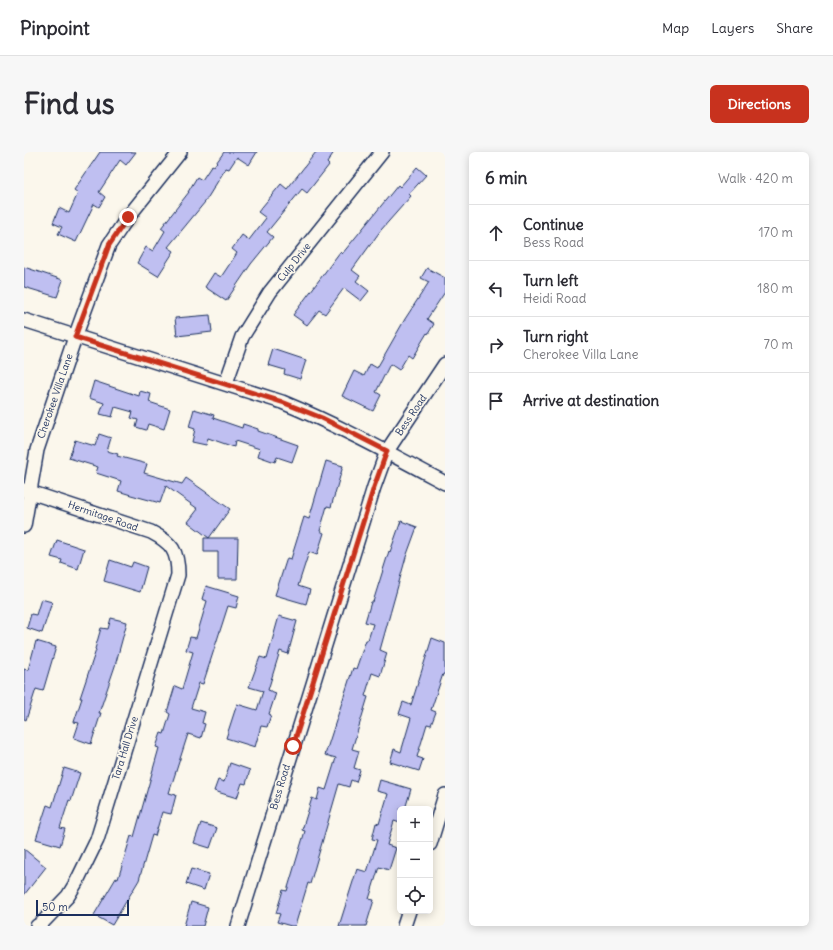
<!DOCTYPE html>
<html lang="en">
<head>
<meta charset="utf-8">
<style>
  body { margin:0; font-family:Delius,sans-serif; background:#f7f7f7; color:#2b2b33 }
  .controls { position:absolute; right:12px; bottom:12px; display:grid; overflow:hidden; border-radius:6px; box-shadow:0 2px 10px #0003 }
  .controls button { width:36px; height:36px; display:grid; place-items:center; padding:0; border:0; border-bottom:1px solid #e1e1e2; background:#fff; color:#2b2b33; font:20px sans-serif }
  .scale { position:absolute; left:12px; bottom:10px; width:93px; box-sizing:border-box; padding-left:4px; border:2px solid #1b2f5e; border-top:0; font-size:11px; line-height:14px; white-space:nowrap; color:#1b2f5e; -webkit-text-stroke:3px #fbf7ec; paint-order:stroke }
  .stop { position:absolute; width:12px; height:12px; margin:-9px; border:3px solid #c8321e; border-radius:50%; background:#fff }
  .stop.end { background:#c8321e; border-color:#fff; box-shadow:0 1px 4px #0008 }
  .list { margin:0; padding:0; list-style:none }
  h2 { display:flex; justify-content:space-between; align-items:center; height:52px; margin:0; padding:0 16px; font-size:17px }
  h2 small { font-size:13px; font-weight:400; color:#7c7c81 }
  .list li { display:grid; grid-template-columns:26px 1fr auto; gap:12px; align-items:center; box-sizing:border-box; height:56px; padding:0 16px; border-top:1px solid #e1e1e2 }
  .list b { display:block; font-size:15px; white-space:nowrap }
  .list p { margin:0; font-size:13px; white-space:nowrap; color:#7c7c81 }
  .list em { font-size:13px; font-style:normal; color:#7c7c81 }
  .icon { flex:none; width:22px; height:22px; fill:none; stroke:currentColor; stroke-width:2; stroke-linecap:round; stroke-linejoin:round }
  .map { position:relative; flex:none; width:421px; height:774px; overflow:hidden; border-radius:6px }
  header { display:flex; align-items:center; gap:24px; box-sizing:border-box; height:56px; padding:0 20px; background:#fff; border-bottom:1px solid #e1e1e2 }
  header strong { font-size:19px }
  nav { display:flex; gap:22px; margin-inline-start:auto; font-size:14px }
  .intro { display:flex; align-items:center; justify-content:space-between; box-sizing:border-box; height:96px; padding:0 24px }
  h1 { margin:0; font-size:28px }
  .button { padding:10px 18px; border-radius:6px; background:#c8321e; color:#fff; font-size:14px; font-weight:700 }
  main { display:flex; gap:24px; padding:0 24px }
  aside { flex:1; background:#fff; border-radius:6px; box-shadow:0 2px 10px #0003 }
  .map>svg:first-child { display:block }
</style>
</head>
<body>
<header>
<strong>Pinpoint</strong>
<nav><a>Map</a><a>Layers</a><a>Share</a></nav>
</header>
<div class="intro"><h1>Find us</h1><a class="button">Directions</a></div>
<main>
<div class="map">
<svg width="421" height="774" viewBox="0 0 421 774">
  <rect width="100%" height="100%" fill="#fbf7ec"/>
  <filter id="ink" filterUnits="userSpaceOnUse"><feTurbulence type="fractalNoise" baseFrequency=".025" numOctaves="2"/><feDisplacementMap in="SourceGraphic" scale="8" xChannelSelector="R" yChannelSelector="G"/><feConvolveMatrix kernelMatrix="1 2 1 2 8 2 1 2 1" color-interpolation-filters="sRGB"/></filter>
  <g filter="url(#ink)">
    <g fill="#bfbff1" stroke="#1b2f5e">
      <path d="M76,0h36l-10,13 -6,-5 -21,32 6,5 -6,10 -5,-3 -18,38 -18,-8 4,-7 -9,-4 6,-15 10,5 9,-20 -4,-3z"/>
      <path d="M200,0h33l-8,13 -12,-8 -8,12 -3,-1 -21,34 -37,45 6,4 -16,25 -21,-13 9,-16 7,4 12,-20 -4,-3 28,-36h-1l9,-15 5,3 10,-15 2,1z"/>
      <path d="M292,0h18l-7,11 2,2 -22,28 -5,-4 -35,43 6,5 -22,27 -25,37 -21,-14 9,-14 7,4 16,-24 -5,-4 10,-14 7,5 17,-22 -8,-6 23,-28 6,5z"/>
      <path d="M393,15l9,8 -17,19 2,2 -30,34 -29,40 8,6 -4,5 13,10 -8,10 -17,-13 -19,26 -6,-4 -12,15 -14,-10 47,-63 2,2 56,-69 2,2z"/>
      <path d="M0,115l39,13 -6,17 -33,-10z"/>
      <path d="M403,116l18,10v14l-18,27 7,5 -6,10 -1,-1 -15,25 -4,-3 -9,15 -9,-6 -14,28 5,3 -8,16 -31,-15 12,-25 10,5 6,-12 7,4 28,-49 24,-37 -8,-4z"/>
      <path d="M186,163l2,17 -35,4 -2,-18z"/>
      <path d="M249,197l33,11 -6,19 -16,-5 1,-4 -17,-5z"/>
      <path d="M70,229l45,15 1,-5 11,3 -2,8 21,7 -6,20 -16,-5 -2,6 -10,-3 2,-7 -7,-2 2,-6 -18,-5 -3,10 -12,-3 4,-11 -15,-5z"/>
      <path d="M170,257l20,6 -1,3 29,10 1,-4 15,5v2l40,14 -6,17 -15,-5 -2,5 -17,-6 2,-7 -25,-8 -1,6 -26,-9 -2,7 -14,-3 3,-13 -6,-2z"/>
      <path d="M75,282l12,4 -4,13 11,3 -1,2 30,8 -3,9 38,11 4,-6 44,31 -21,29h29l-1,41h-19v-27h-14v-14h5l-21,-16 10,-13 -32,-23 -6,17 -29,-8 -13,-4 3,-10 -25,-8 2,-6 -29,-9 6,-18 20,6z"/>
      <path d="M302,309l17,5 -12,41 -4,-1 -7,25 4,2 -7,22 -8,-3 -11,34 12,4 -4,14 -31,-9 12,-37 4,1 13,-42 5,2z"/>
      <path d="M377,369l16,6 -11,30 -26,93 7,3 -7,23 -8,-3 -7,23 3,1 -16,52 7,2 -5,17 6,2 -4,12 -5,-2 -2,7 -10,-3 -29,100 -2,-1 -13,43h-4l-14,-4 3,-8 -4,-1 7,-23 4,1 18,-60 -3,-1 10,-32 5,2 3,-12 6,2 10,-32 -11,-3 28,-87 3,1 10,-29h2l5,-16 -8,-2 6,-20h2l16,-51 1,1z"/>
      <path d="M33,388l27,9 -6,20 -17,-6 1,-3 -11,-3z"/>
      <path d="M86,408l21,7 2,-5 14,5 -7,25 -36,-11z"/>
      <path d="M182,434l33,10 -3,12 -8,-2 -25,78 -4,-1 -8,25 14,4 -3,11 3,1 -4,14 -13,-4 -19,59 7,2 -5,19 -9,-2 -7,24 -3,-1 -13,45 -27,45 -18,-10 22,-37 2,1 13,-43 3,1 25,-89 -3,-1 5,-14 3,1 6,-20 -3,-2 8,-26 7,3 11,-37 -7,-2 4,-13 6,1 11,-37 -5,-2z"/>
      <path d="M17,447l11,3 -10,31 -15,-5 4,-14 5,1z"/>
      <path d="M255,464l18,5 -9,33 -8,-3 -12,39 8,3 -7,21 2,1 -4,12 -6,-1 -6,21 -29,-9 11,-34 20,6 6,-19 -14,-4 11,-30 7,2z"/>
      <path d="M87,466l16,4 -12,44 -16,47h2l-10,31 -17,-6 5,-15 -5,-1 8,-24h-2l16,-48 -1,-1 6,-21 7,1z"/>
      <path d="M408,486l13,5v31h-2l-12,36 5,2 -5,13 -4,-1 -10,33 6,2 -4,12 -29,-9 4,-13 7,3 10,-34 -12,-4 4,-12 8,3z"/>
      <path d="M12,489l20,6 -13,44 -7,-2 -10,31 -2,-1v-50l4,1z"/>
      <path d="M206,611l20,7 -4,14 -4,-1 -5,15 -23,-7 4,-11 6,2z"/>
      <path d="M40,616l16,5 -9,28 -2,-1 -9,28 5,1 -5,17 -24,-7 11,-34 5,2z"/>
      <path d="M356,628l31,9 -6,20h-5v14l-6,-2 -7,24 9,3 -7,22 -10,-3 -10,32 5,1 -8,26h-27l18,-57 10,3 10,-32 -5,-1 4,-16 3,1 9,-30 -11,-3z"/>
      <path d="M177,671l16,5 -7,20 -16,-5z"/>
      <path d="M0,697l22,18 -22,28z"/>
      <path d="M167,717l18,5 -5,16 -18,-6z"/>
      <path d="M167,750l17,5 -5,19h-19z"/>
    </g>
    <g fill="none" stroke-linecap="round" stroke-linejoin="round">
      <g stroke="#1b2f5e" stroke-width="16">
        <g id="minor">
          <path d="M0,168l258,82c56,23 109,52 163,81"/>
          <path d="M202,231l16,-46 28,-45 112,-140"/>
          <path d="M0,338l127,42c21,11 27,19 27,43l-81,265 -20,41 -9,15 -26,27 -5,3"/>
          <path d="M0,374l13,-76 38,-113 34,-92 19,-28 52,-65"/>
          <path d="M406,692l15,-49"/>
          <path d="M214,774l136,-439 13,-36 58,-87"/>
          <path d="M380,774l5,-15"/>
        </g>
      </g>
      <use href="#minor" stroke="#fbf7ec" stroke-width="13"/>
    </g>
  </g>
  <g fill="none" stroke-linecap="round" stroke-linejoin="round" filter="url(#ink)">
    <path stroke="#c8321e" stroke-width="5" d="M104,65l-19,28 -34,92 207,65 40,16 65,33 -13,36 -81,259"/>
  </g>
  <g text-anchor="middle" dominant-baseline="central" stroke-width="3.5" stroke-linejoin="round" paint-order="stroke">
    <g font-size="10" fill="#1b2f5e" stroke="#fbf7ec">
      <text transform="translate(270 110) rotate(-51)">Culp Drive</text>
      <text transform="translate(31 244) rotate(-71)">Cherokee Villa Lane</text>
      <text transform="translate(387 263) rotate(-56)">Bess Road</text>
      <text transform="translate(79 364) rotate(19)">Hermitage Road</text>
      <text transform="translate(101 596) rotate(-73)">Tara Hall Drive</text>
      <text transform="translate(256 635) rotate(-73)">Bess Road</text>
    </g>
  </g>
</svg>
<div class="controls">
<button>+</button>
<button>−</button>
<button><svg class="icon" aria-label="locate" viewBox="0 0 24 24"><circle cx="12" cy="12" r="6"/><path d="M12 2v4M12 18v4M2 12h4M18 12h4"/></svg></button>
</div>
<div class="scale">50 m</div>
<div class="stop" style="left:269px;top:594px"></div>
<div class="stop end" style="left:104px;top:65px"></div>
</div>
<aside>
<h2>6 min<small>Walk · 420 m</small></h2>
<ul class="list">
<li><svg class="icon" aria-label="ahead" viewBox="0 0 24 24"><path d="M12 20V5M6 11l6-6 6 6"/></svg><div><b>Continue</b><p>Bess Road</p></div><em>170 m</em></li>
<li><svg class="icon" aria-label="left" viewBox="0 0 24 24"><path d="M17 20v-9H6M10 6l-5 5 5 5"/></svg><div><b>Turn left</b><p>Heidi Road</p></div><em>180 m</em></li>
<li><svg class="icon" aria-label="right" viewBox="0 0 24 24"><path d="M7 20v-9h11M14 6l5 5-5 5"/></svg><div><b>Turn right</b><p>Cherokee Villa Lane</p></div><em>70 m</em></li>
<li><svg class="icon" aria-label="arrive" viewBox="0 0 24 24"><path d="M6 21V4h12l-3 4 3 4H6"/></svg><div><b>Arrive at destination</b></div></li>
</ul>
</aside>
</main>
</body>
</html>
